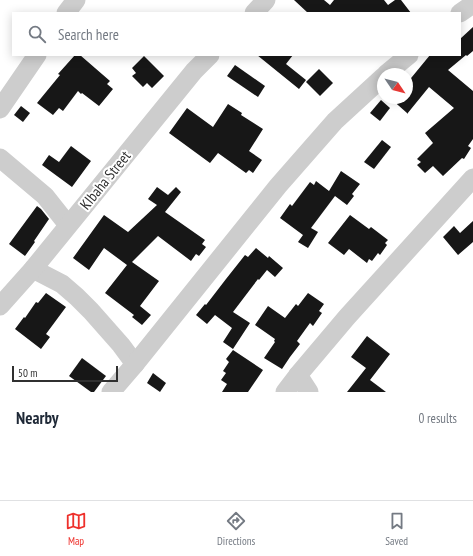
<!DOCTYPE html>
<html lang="en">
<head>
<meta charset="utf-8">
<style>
  body { margin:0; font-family:"PT Sans Narrow",sans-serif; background:#f2f2f3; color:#1f2937 }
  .compass { position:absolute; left:377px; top:68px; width:36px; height:36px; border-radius:50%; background:#fff; box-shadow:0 2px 10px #0003; rotate:125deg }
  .scale { position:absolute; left:12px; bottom:10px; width:106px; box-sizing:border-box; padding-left:4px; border:2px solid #303030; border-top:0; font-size:11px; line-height:14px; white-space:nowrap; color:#303030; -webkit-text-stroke:3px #fff; paint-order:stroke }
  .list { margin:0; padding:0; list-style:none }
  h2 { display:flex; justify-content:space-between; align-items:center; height:52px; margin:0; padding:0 16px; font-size:17px }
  h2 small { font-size:13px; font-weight:400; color:#747a83 }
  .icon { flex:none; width:22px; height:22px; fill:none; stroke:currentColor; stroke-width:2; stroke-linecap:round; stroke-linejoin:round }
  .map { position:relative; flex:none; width:473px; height:392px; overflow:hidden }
  .search { position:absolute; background:#fff; box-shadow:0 2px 10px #0003; left:12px; right:12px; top:12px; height:44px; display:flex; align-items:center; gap:10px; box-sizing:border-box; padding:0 14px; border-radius:0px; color:#747a83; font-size:15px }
  .sheet { height:108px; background:#fff }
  nav { display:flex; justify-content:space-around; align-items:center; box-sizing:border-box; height:56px; border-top:1px solid #e0e1e3; background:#fff; font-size:11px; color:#747a83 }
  nav a { display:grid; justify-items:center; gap:2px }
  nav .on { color:#ee302b }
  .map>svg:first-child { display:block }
</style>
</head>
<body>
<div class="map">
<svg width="473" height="392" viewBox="0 0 473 392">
  <rect width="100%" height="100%" fill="#fff"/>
  <g fill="#171717">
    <path d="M294,0h30l6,5 4,-5h50l4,5 7,-5h6l10,13h-103z"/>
    <path d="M473,27v24l-6,5 -1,-1 -18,15 25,21v48l-5,7 3,2 -7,11 -2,-1 -19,18 -10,-10 -8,7 -8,-8 4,-3 -4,-3 16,-16 -8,-10 29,-25 -25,-21 -22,27v-1l-17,-15h17v-15l23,-28h30v-16z"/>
    <path d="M75,55h5l30,26 -3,3 6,5 -14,17 -17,-13 -1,1 -3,-3 -15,20 -4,-3 -6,7 -16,-12 23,-28 -2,-1z"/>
    <path d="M257,55h36l-7,9 20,16 -7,9z"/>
    <path d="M144,56l20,20 -12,12 -5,-5 -4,4 -11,-11 4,-3 -4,-5z"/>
    <path d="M235,65l30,21 -7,11 -31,-21z"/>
    <path d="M319,69l14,14 -13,13 -14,-14z"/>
    <path d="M381,100l9,8 -10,13 -10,-8z"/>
    <path d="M228,104l14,9 -1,2 22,14 -14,22 13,9 -9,13 -4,-3 -3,3 -28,-20 -8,10 -41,-30 18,-25 26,19z"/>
    <path d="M21,106l9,7 -7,9 -9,-7z"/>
    <path d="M382,140l9,7 -17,22 -10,-7z"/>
    <path d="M71,146l20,15 -19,26 -30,-22 7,-10 10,7z"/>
    <path d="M341,171l19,13 -8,10 2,2 -7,9 -12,-9 -24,32 7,4 -10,16 -10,-6 5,-7 -23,-17 10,-14 2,2 18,-24 4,3 2,-4 13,10z"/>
    <path d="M157,187l11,8 8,-8 5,5 -16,20 40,28 -3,4 4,3 -7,9 -3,-2 -5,7 -33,-25 -26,26 27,19 -19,25 11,9 -9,10 -10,-8 2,-2 -29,-22 22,-28 -23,-17 -15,22 -16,-12 31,-43 24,17 29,-27 -9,-6z"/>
    <path d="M37,206l4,3 8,10 -15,22 1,1 -10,14 -16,-12z"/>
    <path d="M350,215l19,14 2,-2 17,13 -3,3 2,2 -7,10 -2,-2 -6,8 -3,-2 -2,4 -18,-14 -5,6 -16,-12z"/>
    <path d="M473,221v21l-15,13 -15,-18 11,-11 6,7z"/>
    <path d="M256,248l12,10 1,-2 14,12 -8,9 -8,-7 -8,10 -1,-1 -25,33 17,11 -17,26 -10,-7 9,-14 -17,-13 -8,9 -11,-9 9,-11 1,1 20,-26 19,-24 3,2z"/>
    <path d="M46,293l20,14 -20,27 4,3 -9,12 -26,-20 9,-12 1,1 11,-16 2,1z"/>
    <path d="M308,293l16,11 -5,7 3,2 -9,13 -3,-3 -13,18 3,3 -10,13 -8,12 -18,-11 11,-16 -1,-1 1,-2 -20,-14 13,-19 17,12 11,-14 2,2z"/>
    <path d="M367,336l23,18 -20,26 16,12h-39l19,-24 -15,-11z"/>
    <path d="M233,350l30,20 -15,22h-26l5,-8 -6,-4 5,-7 -3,-2 6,-9 -3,-3z"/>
    <path d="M82,358l24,18 -12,16h-3l-22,-16z"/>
    <path d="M153,373l13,10 -6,9 -13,-9z"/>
  </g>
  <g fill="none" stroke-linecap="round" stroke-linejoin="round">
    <g stroke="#cdcdcd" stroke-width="19">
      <path d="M66,13l10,-13"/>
      <path d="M254,13l12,-13"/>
      <path d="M460,13l13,-9"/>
      <path d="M386,74l23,-19"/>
      <path d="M0,109l37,-54"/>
      <path d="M0,158l45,38 23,29"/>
      <path d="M33,269l29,15 15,13 14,14 30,34 14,19"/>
      <path d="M0,306l33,-37 161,-198 16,-16"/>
      <path d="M298,375l11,17"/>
      <path d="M111,392l24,-28 143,-178 57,-65 48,-44"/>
      <path d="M285,392l13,-17 49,-58 126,-139"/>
    </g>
  </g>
  <g text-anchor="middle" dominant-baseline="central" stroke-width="4" stroke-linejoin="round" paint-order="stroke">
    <g font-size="15" fill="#303030" stroke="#fff">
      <text transform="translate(105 180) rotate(-51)">KIbaha Street</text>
    </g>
  </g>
</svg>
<svg class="compass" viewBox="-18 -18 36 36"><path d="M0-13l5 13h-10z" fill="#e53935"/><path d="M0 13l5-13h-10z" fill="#747a83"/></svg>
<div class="scale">50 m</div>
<div class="search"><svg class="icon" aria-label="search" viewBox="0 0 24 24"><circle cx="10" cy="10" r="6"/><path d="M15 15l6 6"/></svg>Search here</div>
</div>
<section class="sheet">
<h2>Nearby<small>0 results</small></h2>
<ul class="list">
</ul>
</section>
<nav>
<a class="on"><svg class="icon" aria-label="map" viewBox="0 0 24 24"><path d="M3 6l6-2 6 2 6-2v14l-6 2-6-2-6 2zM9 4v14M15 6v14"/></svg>Map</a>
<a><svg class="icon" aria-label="directions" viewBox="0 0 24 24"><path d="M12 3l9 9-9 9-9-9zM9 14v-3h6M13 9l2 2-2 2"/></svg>Directions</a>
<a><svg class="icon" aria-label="saved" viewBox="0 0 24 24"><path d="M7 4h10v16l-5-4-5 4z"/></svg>Saved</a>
</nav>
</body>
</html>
